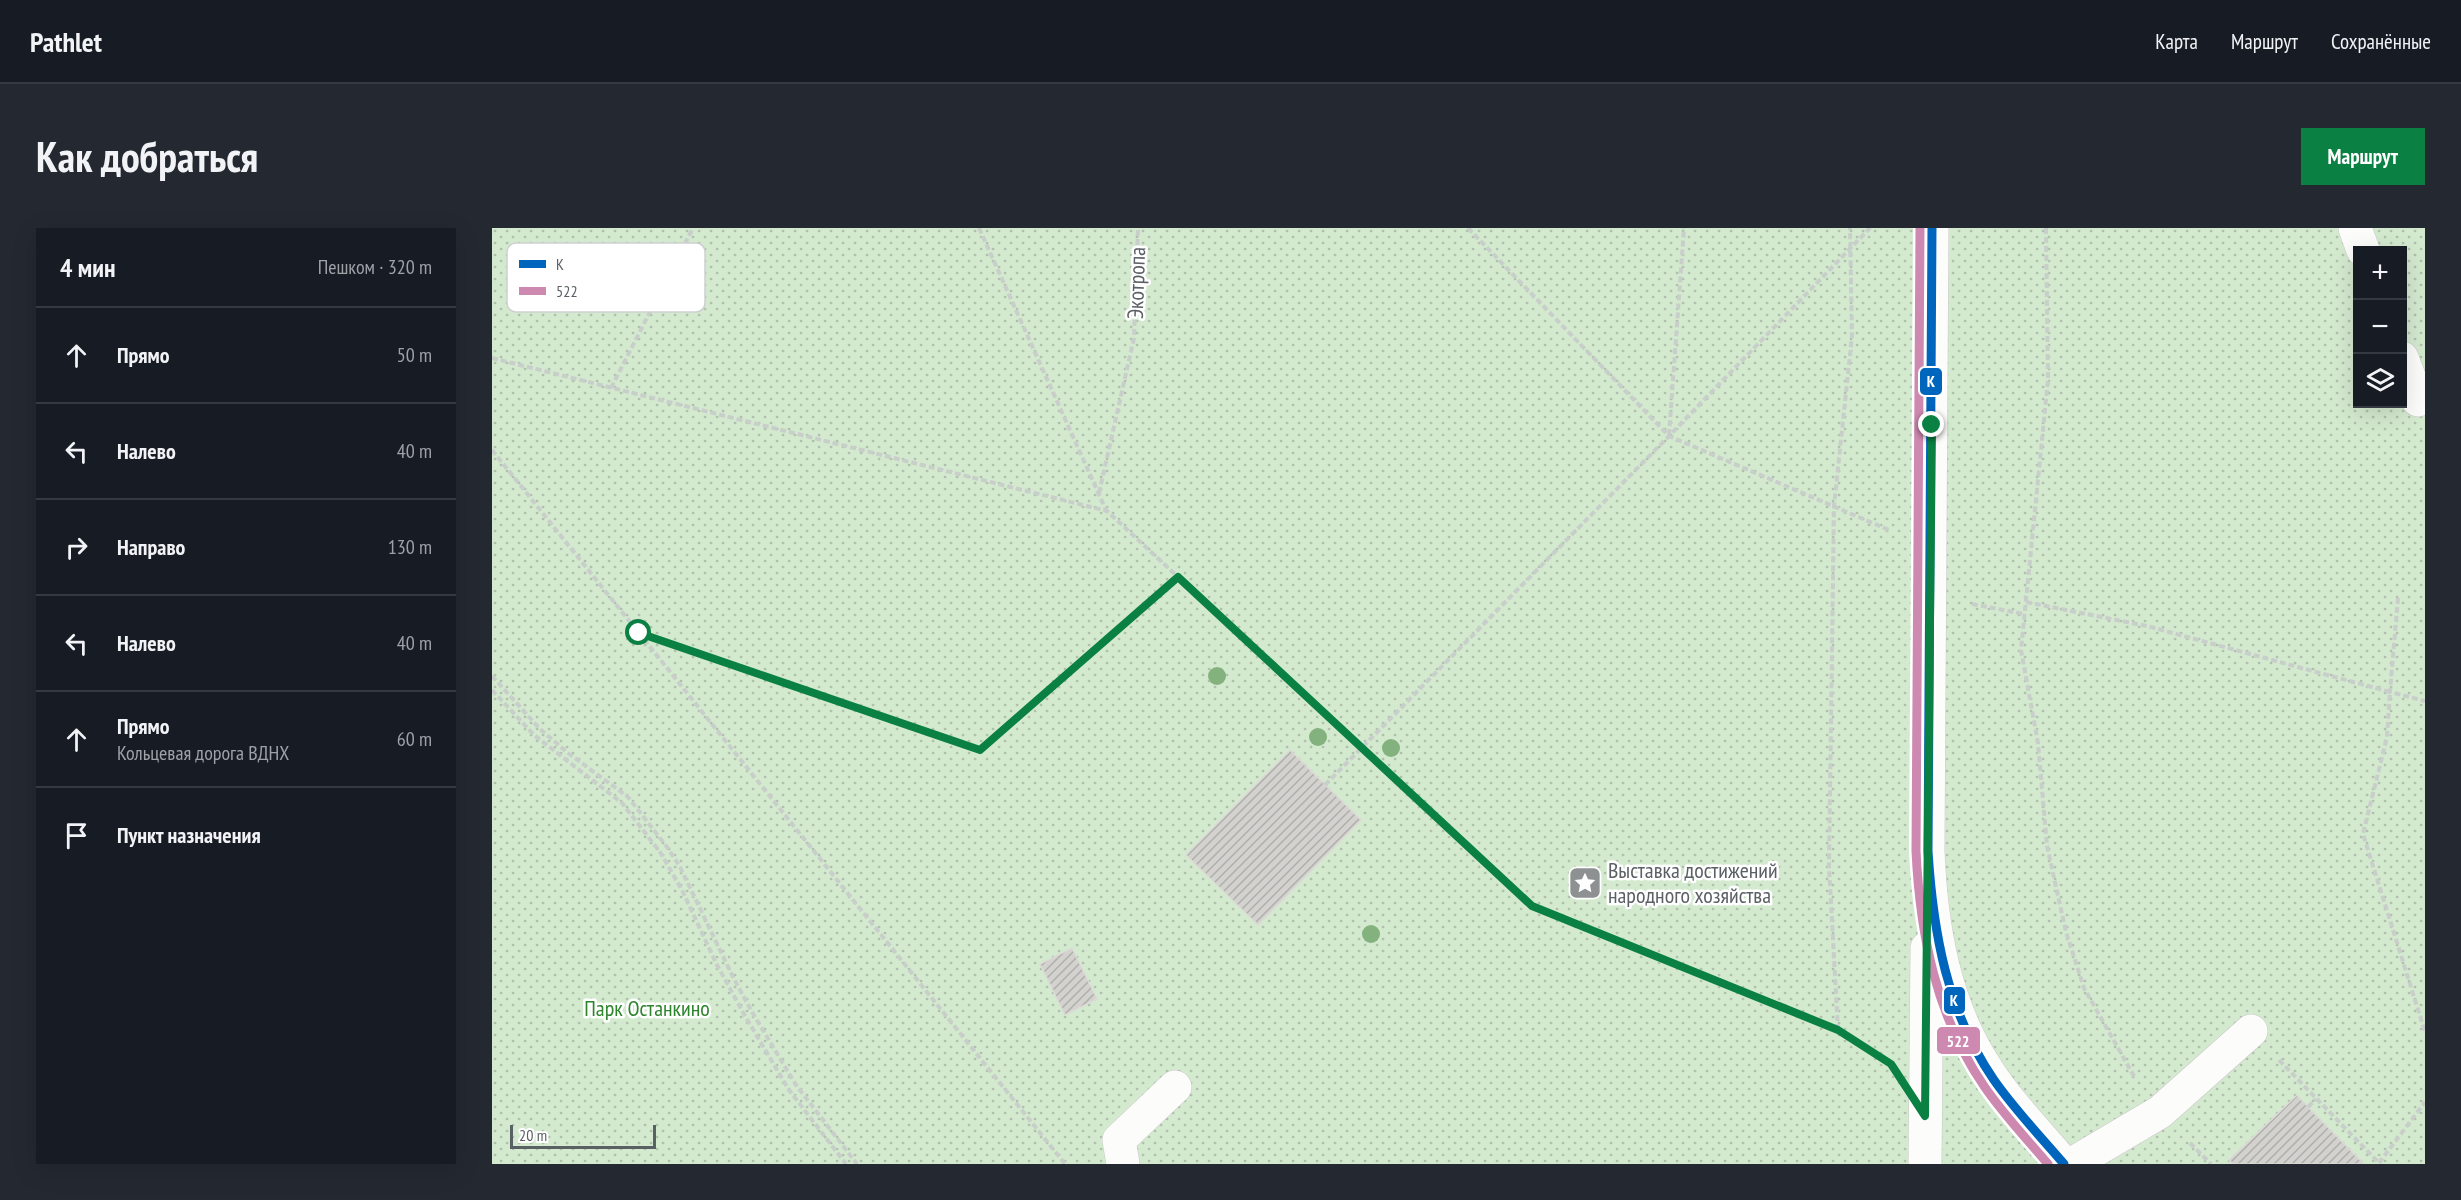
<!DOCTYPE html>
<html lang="ru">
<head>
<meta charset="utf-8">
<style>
  body { margin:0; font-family:"PT Sans Narrow",sans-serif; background:#242831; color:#f1f3f6 }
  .controls { position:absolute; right:18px; top:18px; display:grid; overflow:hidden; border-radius:0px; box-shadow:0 6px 24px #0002 }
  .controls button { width:54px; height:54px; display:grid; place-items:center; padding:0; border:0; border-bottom:2px solid #363941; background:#171b24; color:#f1f3f6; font:30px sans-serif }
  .scale { position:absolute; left:18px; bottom:15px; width:146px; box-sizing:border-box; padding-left:6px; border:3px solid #5b6065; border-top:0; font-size:16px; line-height:21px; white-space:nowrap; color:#5b6065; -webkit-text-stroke:4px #fff; paint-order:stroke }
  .stop { position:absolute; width:18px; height:18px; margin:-14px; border:4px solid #0b8043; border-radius:50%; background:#fff }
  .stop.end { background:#0b8043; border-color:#fff; box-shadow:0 2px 6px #0008 }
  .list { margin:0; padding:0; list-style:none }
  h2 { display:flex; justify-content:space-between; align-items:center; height:78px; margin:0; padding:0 24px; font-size:26px }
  h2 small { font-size:20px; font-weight:400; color:#9ea1a6 }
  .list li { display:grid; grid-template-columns:39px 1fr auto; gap:18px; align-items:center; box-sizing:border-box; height:96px; padding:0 24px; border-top:2px solid #363941 }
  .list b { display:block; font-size:22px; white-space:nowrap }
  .list p { margin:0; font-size:20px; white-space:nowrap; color:#9ea1a6 }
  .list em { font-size:20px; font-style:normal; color:#9ea1a6 }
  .icon { flex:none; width:33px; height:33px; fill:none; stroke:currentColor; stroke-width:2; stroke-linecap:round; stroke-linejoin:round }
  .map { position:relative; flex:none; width:1933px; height:936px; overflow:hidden; border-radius:0px }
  header { display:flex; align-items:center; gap:36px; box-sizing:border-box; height:84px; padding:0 30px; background:#171b24; border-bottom:2px solid #363941 }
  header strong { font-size:28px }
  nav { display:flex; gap:33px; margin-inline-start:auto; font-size:21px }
  .intro { display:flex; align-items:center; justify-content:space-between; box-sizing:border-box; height:144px; padding:0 36px }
  h1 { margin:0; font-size:42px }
  .button { padding:15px 27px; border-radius:0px; background:#0b8043; color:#fff; font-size:21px; font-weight:700 }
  main { display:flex; gap:36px; padding:0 36px }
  aside { flex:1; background:#171b24; border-radius:0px; box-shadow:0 6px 24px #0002 }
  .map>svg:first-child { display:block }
</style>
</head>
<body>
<header>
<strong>Pathlet</strong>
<nav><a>Карта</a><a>Маршрут</a><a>Сохранённые</a></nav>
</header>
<div class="intro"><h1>Как добраться</h1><a class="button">Маршрут</a></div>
<main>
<aside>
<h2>4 мин<small>Пешком · 320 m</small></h2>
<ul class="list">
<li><svg class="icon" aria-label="ahead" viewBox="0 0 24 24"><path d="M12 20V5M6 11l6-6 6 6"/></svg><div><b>Прямо</b></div><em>50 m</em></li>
<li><svg class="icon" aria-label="left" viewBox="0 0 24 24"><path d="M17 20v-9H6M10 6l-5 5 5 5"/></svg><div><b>Налево</b></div><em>40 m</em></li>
<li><svg class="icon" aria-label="right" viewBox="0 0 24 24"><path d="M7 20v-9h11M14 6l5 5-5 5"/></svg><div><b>Направо</b></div><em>130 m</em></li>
<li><svg class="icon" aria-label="left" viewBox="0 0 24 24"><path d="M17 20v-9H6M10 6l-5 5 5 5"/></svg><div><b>Налево</b></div><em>40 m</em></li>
<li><svg class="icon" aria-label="ahead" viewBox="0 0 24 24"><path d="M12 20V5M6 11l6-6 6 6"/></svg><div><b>Прямо</b><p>Кольцевая дорога ВДНХ</p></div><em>60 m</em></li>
<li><svg class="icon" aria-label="arrive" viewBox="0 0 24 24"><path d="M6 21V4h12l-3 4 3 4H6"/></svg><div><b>Пункт назначения</b></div></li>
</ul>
</aside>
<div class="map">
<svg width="1933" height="936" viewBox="0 0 1933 936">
  <defs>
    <pattern id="park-dots" width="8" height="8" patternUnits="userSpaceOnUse" patternTransform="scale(1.5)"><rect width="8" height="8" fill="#d4eacf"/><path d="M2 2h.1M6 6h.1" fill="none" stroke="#afc1ac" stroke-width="1.8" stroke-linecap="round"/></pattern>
    <pattern id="building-hatch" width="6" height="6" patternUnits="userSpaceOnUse" patternTransform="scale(1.5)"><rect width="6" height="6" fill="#d3d2cf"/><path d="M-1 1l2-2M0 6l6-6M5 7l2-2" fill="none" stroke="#aeaeac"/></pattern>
  </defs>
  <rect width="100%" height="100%" fill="#edebe6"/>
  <path fill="url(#park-dots)" fill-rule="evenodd" d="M0,0h1933v936h-1933zM1866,22h44v154h-44z"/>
  <g fill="url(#building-hatch)" stroke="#dcdad6" stroke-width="1.5">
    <path d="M798,522l71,70 -103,105 -72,-70z"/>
    <path d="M580,720l25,51 -32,16 -25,-51z"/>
    <path d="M1805,867l11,12 56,57h-131l-4,-4z"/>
  </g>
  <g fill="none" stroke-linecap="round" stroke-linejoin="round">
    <g stroke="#c9c9c9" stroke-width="34">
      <g id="minor">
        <path d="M1440,0l-4,623c3,75 16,153 58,217 22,35 52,65 78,96"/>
        <path d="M1863,0l8,22"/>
        <path d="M1910,130l16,42"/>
        <path d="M631,936l-4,-24 56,-53"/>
        <path d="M1433,936l2,-216"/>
        <path d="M1580,936l88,-52 91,-81"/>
      </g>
    </g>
    <g stroke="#c8ceca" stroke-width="4" stroke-dasharray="6 3" stroke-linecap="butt">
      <path d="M487,0l127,282"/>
      <path d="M976,0l201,208 220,94"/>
      <path d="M1554,0l2,152 -27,270 17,93 9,103 19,86 18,56 51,90"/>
      <path d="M0,130l615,153 425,395 306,124 46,29"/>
      <path d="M119,160l82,-160"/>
      <path d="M1177,207l15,-207"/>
      <path d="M0,222l573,714"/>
      <path d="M607,265l35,-155 4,-110"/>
      <path d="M1906,370l-8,94 35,9"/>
      <path d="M1534,374l121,24 243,66 -3,45 -24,97 62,198"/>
      <path d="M1480,376l52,10"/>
      <path d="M147,405l341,117 198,-173"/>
      <path d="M0,448l48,53 28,24 60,44 39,50 13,20 53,110 19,35 44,73 61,79"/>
      <path d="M0,462l42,45 88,68 38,49 22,38 34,73 29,53 44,74 57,74"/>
      <path d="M833,557l344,-349 201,-208"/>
      <path d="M1346,802l-9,-163 5,-361 18,-170 -2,-108"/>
      <path d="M1787,832l100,103"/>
      <path d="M1816,879l8,-8"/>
      <path d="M1698,915l21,21"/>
      <path d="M1887,935l46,-61"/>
    </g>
    <use href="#minor" stroke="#fcfcfb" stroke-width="33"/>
    <g stroke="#fff" stroke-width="14">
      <path id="bus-1" d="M1440,0l-4,623c5,81 19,161 66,229 21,30 46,56 70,84"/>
    </g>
    <g stroke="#fff" stroke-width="14">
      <path id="bus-2" d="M1428,0l-4,623c4,83 20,165 68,235 19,28 42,52 64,78"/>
    </g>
    <use href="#bus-1" stroke="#0065bd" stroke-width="9"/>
    <use href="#bus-2" stroke="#ce89b1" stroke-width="9"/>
  </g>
  <g fill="#83b27f">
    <circle cx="725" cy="448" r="9"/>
    <circle cx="826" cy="509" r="9"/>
    <circle cx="899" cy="520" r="9"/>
    <circle cx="879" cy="706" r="9"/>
  </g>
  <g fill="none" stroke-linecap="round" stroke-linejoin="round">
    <path stroke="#0b8043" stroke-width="8" d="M147,405l341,117 198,-173 354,329 306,124 53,34 34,52 7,-691"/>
  </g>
  <defs>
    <g id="sight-square" transform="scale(1.725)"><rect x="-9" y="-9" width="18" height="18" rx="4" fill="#8e9192" stroke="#fff"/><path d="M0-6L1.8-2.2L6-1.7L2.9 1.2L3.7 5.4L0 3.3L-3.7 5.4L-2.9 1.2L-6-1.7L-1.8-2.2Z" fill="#fff"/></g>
  </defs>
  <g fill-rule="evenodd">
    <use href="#sight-square" x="1093" y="655"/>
  </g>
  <g text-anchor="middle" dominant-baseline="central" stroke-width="5" stroke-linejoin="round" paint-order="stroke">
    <g font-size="22" fill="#5b6065" stroke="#fff">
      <text transform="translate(644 55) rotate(-88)">Экотропа</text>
    </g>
    <g font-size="22" fill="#5b6065" stroke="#fff" text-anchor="start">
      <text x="1116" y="642">Выставка достижений<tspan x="1116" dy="25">народного хозяйства</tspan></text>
    </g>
    <g font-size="22" fill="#2c842b" stroke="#fff">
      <text x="155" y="780">Парк Останкино</text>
    </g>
  </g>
  <rect x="15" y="15" width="198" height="69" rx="9" fill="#fff" stroke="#cecfd1" stroke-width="1.5"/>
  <rect x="27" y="32" width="27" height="8" fill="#0065bd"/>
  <rect x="27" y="59" width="27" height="8" fill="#ce89b1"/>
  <g font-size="16" fill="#5b6065">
    <text x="64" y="42">К</text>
    <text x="64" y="69">522</text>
  </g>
  <g stroke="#fff" stroke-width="2">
    <rect x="1427" y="139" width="24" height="29" rx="6" fill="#0065bd"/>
    <rect x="1451" y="758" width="23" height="29" rx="6" fill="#0065bd"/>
    <rect x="1444" y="798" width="45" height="29" rx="6" fill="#ce89b1"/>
  </g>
  <g font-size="16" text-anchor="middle" font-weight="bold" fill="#fff">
    <text x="1439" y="159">К</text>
    <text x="1462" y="778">К</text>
    <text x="1466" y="819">522</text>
  </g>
</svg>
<div class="controls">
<button>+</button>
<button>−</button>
<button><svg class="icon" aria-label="layers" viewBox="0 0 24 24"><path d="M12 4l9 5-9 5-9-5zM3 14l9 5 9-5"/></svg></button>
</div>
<div class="scale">20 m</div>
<div class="stop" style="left:147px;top:405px"></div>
<div class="stop end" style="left:1440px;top:197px"></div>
</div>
</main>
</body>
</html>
